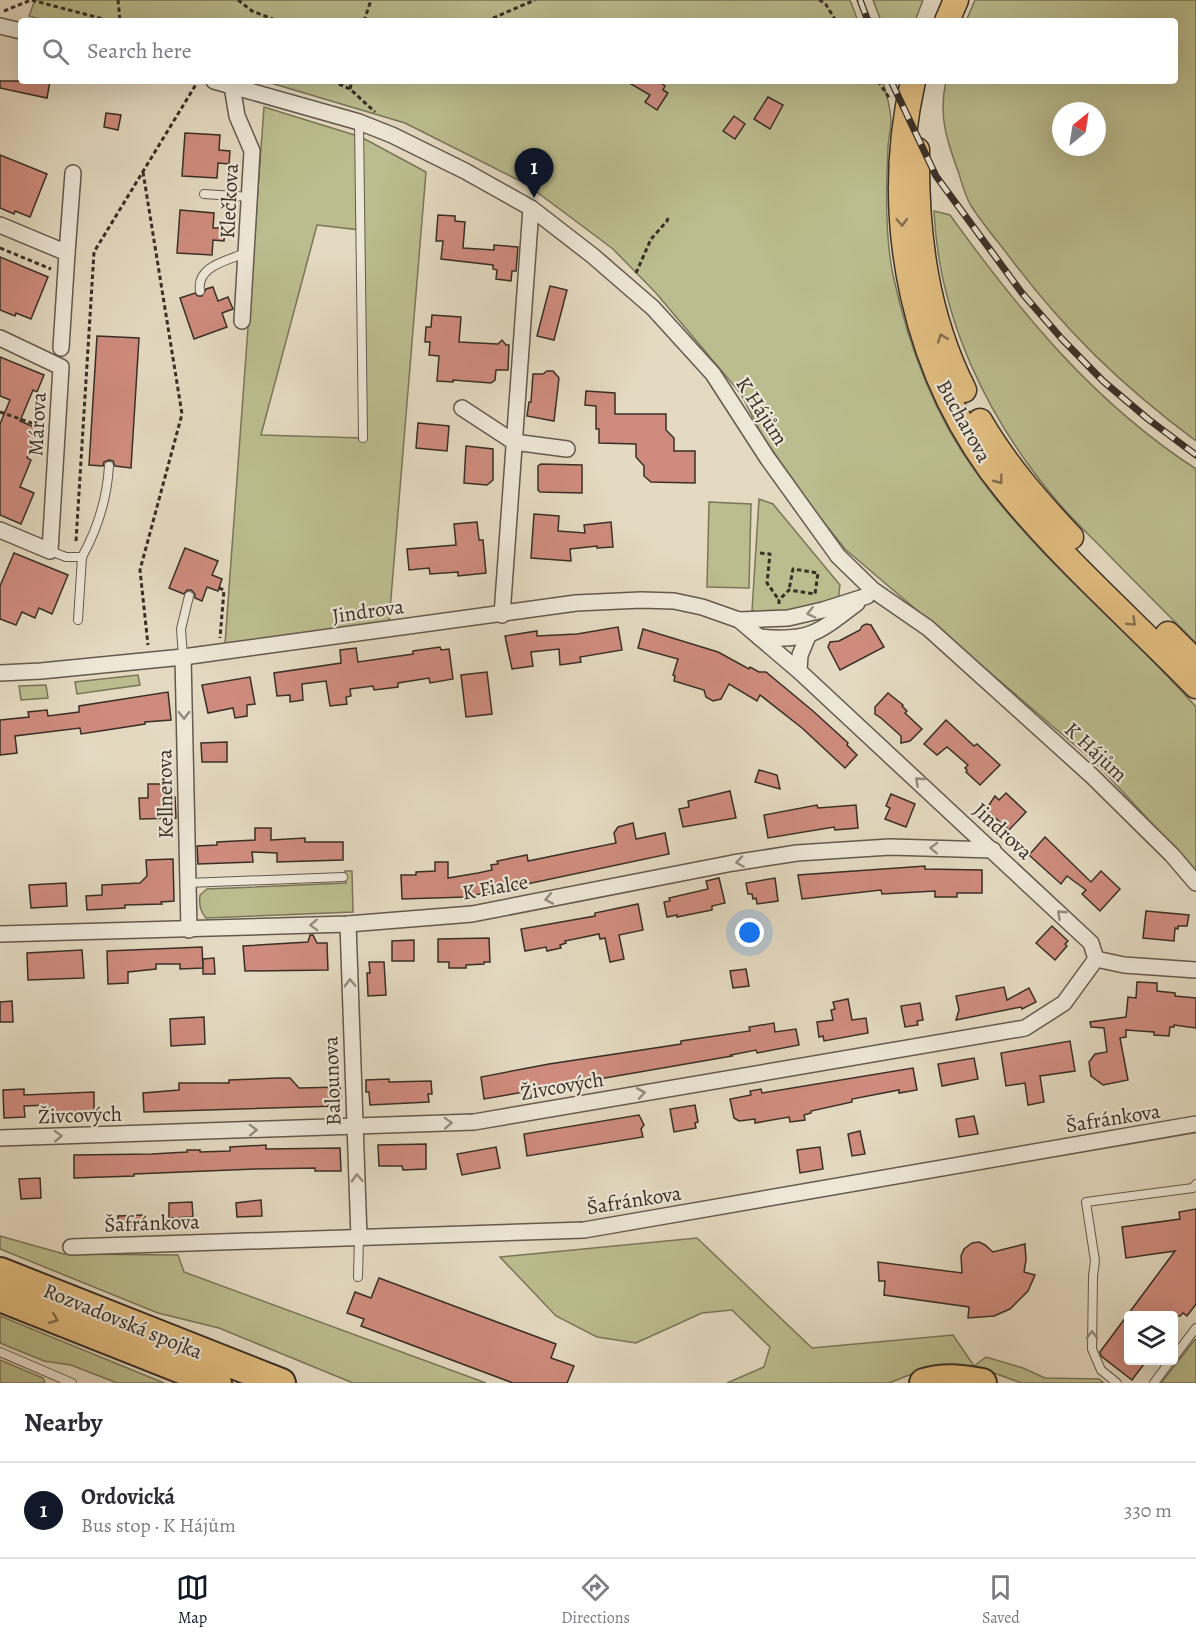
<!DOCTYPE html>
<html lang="en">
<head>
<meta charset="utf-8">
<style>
  body { margin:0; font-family:Alegreya,serif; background:#f7f7f7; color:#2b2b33 }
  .controls { position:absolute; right:18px; bottom:18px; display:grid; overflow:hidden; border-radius:6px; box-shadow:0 6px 24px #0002 }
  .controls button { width:54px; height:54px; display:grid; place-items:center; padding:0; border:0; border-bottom:2px solid #e1e1e2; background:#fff; color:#2b2b33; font:30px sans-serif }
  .compass { position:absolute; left:1052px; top:102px; width:54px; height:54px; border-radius:50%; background:#fff; box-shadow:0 6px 24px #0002; rotate:30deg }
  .you { position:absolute; left:750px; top:933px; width:21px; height:21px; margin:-15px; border:4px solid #fff; border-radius:50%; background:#1a73e8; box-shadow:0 0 0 9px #1a73e833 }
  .badge { display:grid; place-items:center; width:39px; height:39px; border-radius:50%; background:#111827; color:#fff; font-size:20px; font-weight:700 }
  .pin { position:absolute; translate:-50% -50px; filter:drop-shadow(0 2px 3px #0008) }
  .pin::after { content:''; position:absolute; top:32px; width:21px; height:18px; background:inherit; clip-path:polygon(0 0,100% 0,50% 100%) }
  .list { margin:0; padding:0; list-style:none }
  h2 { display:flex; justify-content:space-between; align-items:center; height:78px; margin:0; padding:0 24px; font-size:26px }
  h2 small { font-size:20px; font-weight:400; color:#7c7c81 }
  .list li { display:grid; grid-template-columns:39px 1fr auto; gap:18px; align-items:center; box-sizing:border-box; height:96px; padding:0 24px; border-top:2px solid #e1e1e2 }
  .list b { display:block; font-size:22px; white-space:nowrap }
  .list p { margin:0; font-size:20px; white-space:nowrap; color:#7c7c81 }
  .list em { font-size:20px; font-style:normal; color:#7c7c81 }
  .icon { flex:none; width:33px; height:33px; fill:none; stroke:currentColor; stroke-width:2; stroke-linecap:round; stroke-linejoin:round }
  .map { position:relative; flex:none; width:1196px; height:1383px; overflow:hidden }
  .search { position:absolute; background:#fff; box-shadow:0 6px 24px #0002; left:18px; right:18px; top:18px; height:66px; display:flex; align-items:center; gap:15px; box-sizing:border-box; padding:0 21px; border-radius:6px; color:#7c7c81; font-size:22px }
  .sheet { height:174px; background:#fff }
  nav { display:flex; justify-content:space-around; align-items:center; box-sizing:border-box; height:84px; border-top:2px solid #e1e1e2; background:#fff; font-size:16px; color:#7c7c81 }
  nav a { display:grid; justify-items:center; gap:3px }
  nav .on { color:#111827 }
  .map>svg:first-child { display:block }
</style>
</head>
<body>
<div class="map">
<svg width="1196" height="1383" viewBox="0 0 1196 1383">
  <rect width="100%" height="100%" fill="#e4dac1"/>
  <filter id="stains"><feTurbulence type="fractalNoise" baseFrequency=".00333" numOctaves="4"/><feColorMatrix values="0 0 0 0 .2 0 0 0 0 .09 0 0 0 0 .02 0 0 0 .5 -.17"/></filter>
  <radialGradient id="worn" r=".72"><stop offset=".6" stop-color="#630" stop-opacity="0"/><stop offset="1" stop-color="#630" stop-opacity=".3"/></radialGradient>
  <g fill="#bbbd8e" stroke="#7a765a" stroke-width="1.5" fill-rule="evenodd">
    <path d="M35,0h815l8,21h-811l-18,-5z"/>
    <path d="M873,0h50l-8,21h-34z"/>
    <path d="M975,0h221v441c-74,-55 -133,-112 -188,-186 -13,-17 -27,-33 -38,-51 -5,-9 -8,-20 -11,-30 -12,-33 -21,-58 -13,-93h229v-60h-209zM1061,111h36v36h-36z"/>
    <path d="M264,81h619c3,13 8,27 8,40 0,9 -3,18 -3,27 -2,42 -3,86 5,127 15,69 40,138 82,196 62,88 150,155 221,236v164l-99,-107 -252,-215 -30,-38 -52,-74 -22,-43 -85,-101 -43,-44 -87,-65 -121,-61z"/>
    <path d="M264,107l97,30 65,35 -37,450 -164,22zM317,225l43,5 3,208 -102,-3z"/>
    <path d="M934,211l16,4c71,98 143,187 246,254v174c-32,-32 -64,-64 -96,-97 -15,-15 -31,-30 -44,-46 -69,-82 -117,-182 -122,-289z"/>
    <path d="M759,499l14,5 67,81 -2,16 -57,14 -29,-4z"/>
    <path d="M709,502l42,2 -2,84 -42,-1z"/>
    <path d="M138,675l2,10 -63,9 -2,-12z"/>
    <path d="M46,685l2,13 -27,2 -2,-14z"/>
    <path d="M345,871h7l1,41 -147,6c-6,-7 -7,-13 -6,-23l7,-6 139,-6z"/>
    <path d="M0,1236l64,18 114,1 6,17 302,111h-133l-134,-55 -61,-15 -158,-64z"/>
    <path d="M697,1238l115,110 141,-13 21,31 12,-9 37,11 22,10 54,1 5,4h-82l-48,-17 -39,2 -26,7 -20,8h-162l37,-16 6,-20 -38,-37 -30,3 -66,30 -39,-6 -41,-21 -56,-59z"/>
    <path d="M0,1316l164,67h-47l-46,-18 -27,-4 -44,-18z"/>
    <path d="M1196,1339v44h-35l32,-41z"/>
    <path d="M0,1360l43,18 2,5h-45z"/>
  </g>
  <g fill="#cf8c7e" stroke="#392f27" stroke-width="1.5">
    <path d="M0,81h50l-3,17 -47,-10z"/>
    <path d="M626,81h32l7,5 -2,4 5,3 -11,17 -12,-8 5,-7z"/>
    <path d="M768,97l15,8 -13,24 -16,-10z"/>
    <path d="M106,113l15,2 -3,15 -14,-3z"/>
    <path d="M734,116l11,8 -10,15 -12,-8z"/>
    <path d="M185,133l35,2 -1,15 11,1 -1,13 -11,-1 -1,15 -35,-2z"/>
    <path d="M0,155l47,19 -17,43 -15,-6 -1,3 -14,-6z"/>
    <path d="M180,210l34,3 -1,15h12l-1,13 -11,-1 -1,15 -35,-2z"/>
    <path d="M438,215l17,1v5l10,1 -2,26 31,2v-5l24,2 -2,24h-4l-1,10 -15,-2 1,-9 -4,-1v-4l-52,-6 2,-18h-7z"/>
    <path d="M0,257l48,20 -17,42 -15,-6 -1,3 -15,-6z"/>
    <path d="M550,286l17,4 -13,50 -17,-4z"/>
    <path d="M213,287l5,14 10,-4 5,12 -11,4 5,14 -33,12 -14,-41 15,-5 3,3h4l4,-7z"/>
    <path d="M432,315l29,2 -2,25 39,2 4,-4 4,5h3l-1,25h-12l-1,10 -4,3 -38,-3v2l-16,-1 2,-25 -10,-1 1,-13h-5l1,-15h5z"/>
    <path d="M97,336l42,2 -8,130 -16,-2 -2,-5 -4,-1 -5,2 -1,4 -14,-1z"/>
    <path d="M0,357l44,18 -7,17 -4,-2 -13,31 19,8 -12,29 4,2 -11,27 14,6 -13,31 -21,-9v-91l10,-24 -10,-4z"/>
    <path d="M547,371h6l6,7 -5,43 -27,-5 2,-14h2l2,-28h10z"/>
    <path d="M586,391l29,2v21h51v16l8,8v13h21v32l-44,-1 -7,-6v-10l-8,-9v-13l-37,-1v-14h-3v-23l-11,-1z"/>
    <path d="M418,423l31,3 -2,25 -31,-3z"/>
    <path d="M466,446l27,3v31l-6,5 -23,-2z"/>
    <path d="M541,464l41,1v28l-42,-1 -2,-2v-24z"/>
    <path d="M534,514l25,2 -1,15 27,2 -1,-8 27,-3 2,25 -16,1v-2l-27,3 1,12 -40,-3z"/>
    <path d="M477,522l2,18h4l3,33 -28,3v-4l-28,2 -1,-6 -20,2 -2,-21 49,-4 -2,-21z"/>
    <path d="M185,548l33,13 -6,14 10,4 -4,12 -11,-4 -5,14 -7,-3v-4l-4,-4h-4l-3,4 -15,-6z"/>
    <path d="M14,553l54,22 -16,39 -13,-6 -4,10 -13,-6 -6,13 -16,-6v-33z"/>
    <path d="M866,624l5,1 13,22 -44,23 -12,-23 2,-5 9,-1 21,-11 2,-4z"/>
    <path d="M618,627l4,23 -42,7 1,5 -21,3 -1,-16 -28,3 2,14 -21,3 -7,-33 32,-5v5l40,-2z"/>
    <path d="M643,629l75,23 31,17 1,-2 9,5h7l47,39 35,32 -1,2 10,10 -12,13 -43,-40 -42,-33 -3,6 -28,-17 -8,15 -8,2 -7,-4 -2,-7 -30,-9 1,-5 -2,-1 5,-16 -40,-11z"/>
    <path d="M440,647l1,3 8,-1 4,30 -23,4 -1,-5 -31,5v4l-24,3 -1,-4 -23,3 1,7 -5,1 1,7 -17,2 -4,-25 -24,3 1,16 -13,2v-7l-13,1 -3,-23 67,-10 -1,-13 16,-2 2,14 55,-8v-3z"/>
    <path d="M487,672l5,42 -26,3 -5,-42z"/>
    <path d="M250,677l5,27 -8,1v11l-12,2 -2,-10 -25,5 -6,-28z"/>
    <path d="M168,692l3,28 -26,2v2l-64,10 -1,-6 -65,8 2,17 -17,2v-35l29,-3 -1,-5 19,-2 1,6 31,-4v-6z"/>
    <path d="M888,693l15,12 -1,1 5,5 -2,2 17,16 -12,12 -9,2v-7l-20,-18 -6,-4v-7z"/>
    <path d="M946,720l28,26 3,-2 23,21 -20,20 -14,-13 1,-2 -2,-2 3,-3 -21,-18 -10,8 -13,-11z"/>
    <path d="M227,742v20h-25l-1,-19z"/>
    <path d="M759,770l18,5 3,14 -25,-7z"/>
    <path d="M148,784h24v13h3l1,21 -36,1 -1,-21h9z"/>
    <path d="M730,791l6,27 -53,9 -4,-18 10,-2 -1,-6z"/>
    <path d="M1006,793l20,19 -17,18 -17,-15 -11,2 14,-21 4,4z"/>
    <path d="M891,794l24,10 -9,23 -21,-8 5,-11 -4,-2z"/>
    <path d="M817,805l1,3 38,-3 2,23 -23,2 -1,-3 -66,11 -4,-23z"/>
    <path d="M633,823l3,16 29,-6 4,21 -203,43 -64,2 -1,-24h15v-3l19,-1v-9h13v16l30,-5 14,-3 -1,-5 7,-1 -1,-3 30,-6 1,6 88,-18 -2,-10 4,-6z"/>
    <path d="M255,828h16v12l34,-2v4h38v18l-66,2v-9l-25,-1 1,10 -55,2 -1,-18 20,-1v-3l38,-2z"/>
    <path d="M1045,837l46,45 10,-11 19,18 -20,22 -18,-17 4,-4 -19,-14 -6,8 -32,-29z"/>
    <path d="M173,859l1,42 -13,1 1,2 -37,1v3l-38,2 -1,-14 16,-1v-10l38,-2 7,-7 -1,-16z"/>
    <path d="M925,866v3l57,1v23h-25v4h-22v-6l-53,3 -1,-4 -79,9 -4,-24z"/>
    <path d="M719,878l6,25 -13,3v4l-35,7v-2l-10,2 -3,-15 6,-1 -1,-3 39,-9 -2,-8z"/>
    <path d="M775,878l3,23 -21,3 -1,-6 -3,1 -1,-5h-4l-2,-11z"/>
    <path d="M66,883l1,23 -36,2 -2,-23z"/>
    <path d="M638,904l5,26 -24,5 5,24 -14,3 -5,-24 -5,1 -1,-5 -34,7 1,2 -6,2 1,3 -14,3 -1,-4 -21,4 -4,-22 74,-13v-3z"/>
    <path d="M1146,911l43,4 -2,11h-9v3l-3,-1 -1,13 -31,-3z"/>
    <path d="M1052,926l16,15 -3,3 2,2 -12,14 -19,-17z"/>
    <path d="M310,935h3l4,8h10l1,27 -83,1 -2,-25 65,-4z"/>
    <path d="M489,938l1,24h-6v2l-18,1v3h-17v-6h-11v-23z"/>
    <path d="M414,940v21h-22v-20z"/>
    <path d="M202,947l1,21 -23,1v-5h-24v5l-28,3v11l-20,1 -1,-33z"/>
    <path d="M82,950l2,28 -56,2 -1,-27z"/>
    <path d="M214,958l1,16h-12v-15z"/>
    <path d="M369,962h15l2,33 -18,1 -1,-23h3z"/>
    <path d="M746,969l3,17 -16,2 -3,-17z"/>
    <path d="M1137,982l20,1v8l18,2v3l21,2v30l-22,-3v2h-4l-1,9 -15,-1v-3l-28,-2v7l-6,1 8,42 -25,5 -12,-9 -2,-14 6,-8 12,-2 -3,-24 -13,-1 -1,-5 36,-5 2,-20 8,1z"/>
    <path d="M1004,987l3,13 22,-12 7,14 -14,7 -1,-2 -65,13 3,-10 -3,-14z"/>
    <path d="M848,999l4,21 14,-2 2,15 -44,8 -1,-5 -4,1 -2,-15 16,-2 -2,-10 4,-1 -2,-7z"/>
    <path d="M12,1001l1,21h-13v-20z"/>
    <path d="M920,1003l3,17 -6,1 1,4 -13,2 -4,-21z"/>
    <path d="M204,1017l1,27 -34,2 -1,-27z"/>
    <path d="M774,1023l1,9 21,-3 3,16 -42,8 -1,-3 -25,5 1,1 -248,43 -3,-22 68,-13 132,-20v-3l69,-10 -1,-4z"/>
    <path d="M1070,1041l5,30 -35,5 4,26 -16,3 -3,-22 -19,3 -5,-33z"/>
    <path d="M974,1058l4,21 -36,7 -4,-22z"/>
    <path d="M913,1068l4,22 -18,3v-3l-47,9v3l-41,9v2l-7,2 1,5 -15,2 -1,-5 -34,6v-4l-16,2 -5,-3 -4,-19 21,-4 -1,-4 11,-2 1,4z"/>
    <path d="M278,1078h12l9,10 41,-1 1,14h-4v5l-193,6 -1,-19 36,-3v-7h50v-3z"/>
    <path d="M389,1079v3l42,-1 1,13h-4l1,8 -59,3 -1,-13h-3v-12z"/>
    <path d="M24,1089v6l70,-3v22l-46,1v-10l-24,1 1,11 -21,1 -1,-28z"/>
    <path d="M695,1105l3,17 -3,1 1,5 -22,4 -4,-23z"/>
    <path d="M639,1115l5,10 -3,4 2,8 -116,19 -3,-22z"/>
    <path d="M974,1116l4,18 -19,3 -3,-18z"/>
    <path d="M860,1131l5,23 -13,2 -4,-22z"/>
    <path d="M426,1144v25l-23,1 -1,-4h-23l-1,-21z"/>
    <path d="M266,1145v4l74,-1 1,23h-26v-3l-60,1 -121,5v2l-60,2v-23l78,-1 35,-2v-2h13v2l30,-1v-4z"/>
    <path d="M496,1147l4,21 -38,7 -5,-21z"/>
    <path d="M820,1147l3,22 -23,4 -3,-23z"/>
    <path d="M40,1178l1,20 -20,1 -2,-20z"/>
    <path d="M261,1200l1,16 -25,1 -1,-14z"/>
    <path d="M192,1202l1,15 -24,1v-15z"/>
    <path d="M1196,1209v95l-9,12 -4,-3 -3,3h-52v44h19l-15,20 -31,-24 -1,-4 75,-101 -49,7 -4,-31 58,-8 -1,-7z"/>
    <path d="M142,1215l1,16 -25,1v-16z"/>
    <path d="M979,1242l6,3 8,7 32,-8 1,16 -2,12 11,3 -7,16 -18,18 -16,7 -26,2 1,-11 -85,-12 1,-14h-6l-1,-19 84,11 -1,-17 3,-7 8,-6z"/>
    <path d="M379,1278l177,66 -5,14 23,8 -7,17h-54l-152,-57 3,-7 -17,-6 8,-21 16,6z"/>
  </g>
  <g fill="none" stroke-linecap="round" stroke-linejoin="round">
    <g stroke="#645a4e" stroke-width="10">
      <g id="lane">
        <path d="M359,122l4,316"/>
        <path d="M204,194l46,3"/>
        <path d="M200,291c-4,-25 27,-30 45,-38"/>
        <path d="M50,551l16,6h16c16,-29 25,-58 27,-91"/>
        <path d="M78,620l4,-63"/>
        <path d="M183,657l-2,-28 8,-33"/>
        <path d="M188,883l155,-6"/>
        <path d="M358,1277l1,-40"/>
        <path d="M0,1352l72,31"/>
        <path d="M1174,1357l22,-29"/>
        <path d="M1117,1383l-16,-13 -9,-21 1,-73 2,-15 -9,-59 107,-14 3,-4"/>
        <path d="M1154,1383l17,-23"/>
      </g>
    </g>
    <g stroke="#645a4e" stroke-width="18">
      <g id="street">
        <path d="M0,26l21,5"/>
        <path d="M214,81l145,41 33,13 73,36 66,37 62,48 60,52 60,66 55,85 70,97 35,34 55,38 164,148 80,79 24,28"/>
        <path d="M232,86l5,30 15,35 -10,170"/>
        <path d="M0,225l67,28 6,-80"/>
        <path d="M0,338l61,29 -11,184 -50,-21"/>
        <path d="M61,348l6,-95"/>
        <path d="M462,408l52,34 53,7"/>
        <path d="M502,615l29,-407"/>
        <path d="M739,620l49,-2 35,-8 44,-14"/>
        <path d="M808,636l-8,19 -1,16 292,272 5,16"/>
        <path d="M759,637c50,5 59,-4 98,-34"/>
        <path d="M183,657l6,273"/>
        <path d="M0,673l41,-2 142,-14 393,-54 65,-3 33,1 28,6 37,13 60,51"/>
        <path d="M348,924l11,313"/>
        <path d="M0,934l348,-10 124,-10 261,-51 64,-10 93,-6 103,3"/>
        <path d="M1096,959l28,6 72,5"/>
        <path d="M0,1138l474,-16 551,-94 39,-25 32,-44"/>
        <path d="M71,1247l513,-17 612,-106"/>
      </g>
    </g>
    <g stroke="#392f27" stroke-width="27">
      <g id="primary">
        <path d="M947,21l9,-21"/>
        <path d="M913,81c-32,142 1,296 94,410 57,70 126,130 189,195"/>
        <path d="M917,150c-1,84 9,165 47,240"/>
        <path d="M980,421c25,43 57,80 91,116"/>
        <path d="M1168,634l28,28"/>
      </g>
    </g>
    <g stroke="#392f27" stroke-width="32">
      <g id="highway">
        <path d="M0,1272l281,111"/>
        <path d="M0,1297l217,86"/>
        <path d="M924,1383c20,-6 38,-4 58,0"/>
      </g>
    </g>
    <g stroke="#392f27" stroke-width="3" stroke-dasharray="4.5 3" stroke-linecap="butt">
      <path d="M118,0l2,21"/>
      <path d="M238,0l14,11 26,10"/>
      <path d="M819,0l6,3 11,18"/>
      <path d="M4,11l27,-11 80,21"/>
      <path d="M364,21l7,-21"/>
      <path d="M486,21l49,-21"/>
      <path d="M332,81l18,8 25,23"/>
      <path d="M878,81l12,18"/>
      <path d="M350,89l2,-8"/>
      <path d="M143,172l39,242 -42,156 8,75"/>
      <path d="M0,248l51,21"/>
      <path d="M636,273l15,-34 16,-18 2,-6"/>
      <path d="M0,412l43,15"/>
      <path d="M76,541l18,-289 104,-171"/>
      <path d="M760,553l10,1 -3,29 12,17"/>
      <path d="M219,588l5,2 -4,48"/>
      <path d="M779,604v-4l10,-10 26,4 3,-21 -25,-4 -4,21"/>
    </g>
    <use href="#lane" stroke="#ede7d7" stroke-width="8"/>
    <use href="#street" stroke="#ede7d7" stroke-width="15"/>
    <use href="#primary" stroke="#e2bd80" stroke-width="24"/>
    <use href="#highway" stroke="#e2bd80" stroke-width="28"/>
    <g stroke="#392f27" stroke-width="7">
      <g id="rail">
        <path d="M860,0l8,21"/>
        <path d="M891,81l45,95 86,117 40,46 41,42 45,38 48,36"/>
      </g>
    </g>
    <use href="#rail" stroke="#ede7d7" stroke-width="4.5" stroke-dasharray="14" stroke-linecap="butt"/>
  </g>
  <defs><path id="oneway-chevron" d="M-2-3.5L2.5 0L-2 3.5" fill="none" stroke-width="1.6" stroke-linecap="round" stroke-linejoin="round" transform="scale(1.5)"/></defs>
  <g stroke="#856f4f">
    <use href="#oneway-chevron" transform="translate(902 222) rotate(87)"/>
    <use href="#oneway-chevron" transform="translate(942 338) rotate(-110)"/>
    <use href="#oneway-chevron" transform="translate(999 480) rotate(53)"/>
    <use href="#oneway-chevron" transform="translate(1132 622) rotate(44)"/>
    <use href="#oneway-chevron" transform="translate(54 1319) rotate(22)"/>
  </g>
  <g stroke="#938b7f">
    <use href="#oneway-chevron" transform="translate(811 613) rotate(167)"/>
    <use href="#oneway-chevron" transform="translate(184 715) rotate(89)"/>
    <use href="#oneway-chevron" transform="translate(919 781) rotate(-137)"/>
    <use href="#oneway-chevron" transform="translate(934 848) rotate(-178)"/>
    <use href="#oneway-chevron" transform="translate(740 862) rotate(171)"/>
    <use href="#oneway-chevron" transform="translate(549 899) rotate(169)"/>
    <use href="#oneway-chevron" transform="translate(1061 914) rotate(-137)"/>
    <use href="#oneway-chevron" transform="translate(314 925) rotate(178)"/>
    <use href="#oneway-chevron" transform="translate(350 983) rotate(-92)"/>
    <use href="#oneway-chevron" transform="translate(641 1093) rotate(-10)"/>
    <use href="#oneway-chevron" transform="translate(448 1123) rotate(-2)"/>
    <use href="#oneway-chevron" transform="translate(253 1130) rotate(-2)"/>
    <use href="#oneway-chevron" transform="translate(58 1136) rotate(-2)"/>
    <use href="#oneway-chevron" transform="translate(357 1178) rotate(-92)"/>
    <use href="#oneway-chevron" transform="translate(1092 1335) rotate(-89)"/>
  </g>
  <g text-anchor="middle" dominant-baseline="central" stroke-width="4.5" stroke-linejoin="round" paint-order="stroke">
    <g font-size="21" fill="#392f27" stroke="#ede7d7">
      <text transform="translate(229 201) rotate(-87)">Klečkova</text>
      <text transform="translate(762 411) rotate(57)">K Hájům</text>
      <text transform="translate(964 421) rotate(61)">Bucharova</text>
      <text transform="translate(37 424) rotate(-87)">Márova</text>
      <text transform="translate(368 611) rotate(-8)">Jindrova</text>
      <text transform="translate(1096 752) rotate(43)">K Hájům</text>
      <text transform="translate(165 794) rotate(-91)">Kellnerova</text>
      <text transform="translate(1003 831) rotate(43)">Jindrova</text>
      <text transform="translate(495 887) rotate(-10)">K Fialce</text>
      <text transform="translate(332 1081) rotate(-92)">Balounova</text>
      <text transform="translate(562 1086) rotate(-10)">Živcových</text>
      <text transform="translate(80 1115) rotate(-2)">Živcových</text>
      <text transform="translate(1113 1118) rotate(-9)">Šafránkova</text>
      <text transform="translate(634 1200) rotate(-9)">Šafránkova</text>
      <text transform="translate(152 1223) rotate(-2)">Šafránkova</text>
      <text transform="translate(123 1321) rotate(22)">Rozvadovská spojka</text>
    </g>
  </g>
  <rect width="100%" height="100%" filter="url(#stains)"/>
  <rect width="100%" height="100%" fill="url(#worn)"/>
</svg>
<div class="controls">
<button><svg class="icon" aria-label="layers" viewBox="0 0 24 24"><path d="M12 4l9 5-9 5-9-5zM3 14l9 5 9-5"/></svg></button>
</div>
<svg class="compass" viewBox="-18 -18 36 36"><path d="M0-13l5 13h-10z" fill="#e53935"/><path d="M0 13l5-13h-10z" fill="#7c7c81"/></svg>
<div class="you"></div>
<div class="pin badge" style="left:534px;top:198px">1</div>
<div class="search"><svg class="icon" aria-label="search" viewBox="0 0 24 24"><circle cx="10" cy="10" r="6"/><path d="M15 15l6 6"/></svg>Search here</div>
</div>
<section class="sheet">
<h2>Nearby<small></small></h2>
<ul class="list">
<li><span class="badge">1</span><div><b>Ordovická</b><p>Bus stop · K Hájům</p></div><em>330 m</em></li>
</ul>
</section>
<nav>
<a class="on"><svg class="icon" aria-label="map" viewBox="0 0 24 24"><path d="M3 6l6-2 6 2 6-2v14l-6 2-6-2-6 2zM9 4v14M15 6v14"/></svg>Map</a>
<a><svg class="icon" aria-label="directions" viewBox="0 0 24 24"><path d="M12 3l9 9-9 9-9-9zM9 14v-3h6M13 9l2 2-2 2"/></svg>Directions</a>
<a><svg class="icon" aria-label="saved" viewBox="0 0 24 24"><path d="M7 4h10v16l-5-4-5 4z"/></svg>Saved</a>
</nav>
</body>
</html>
